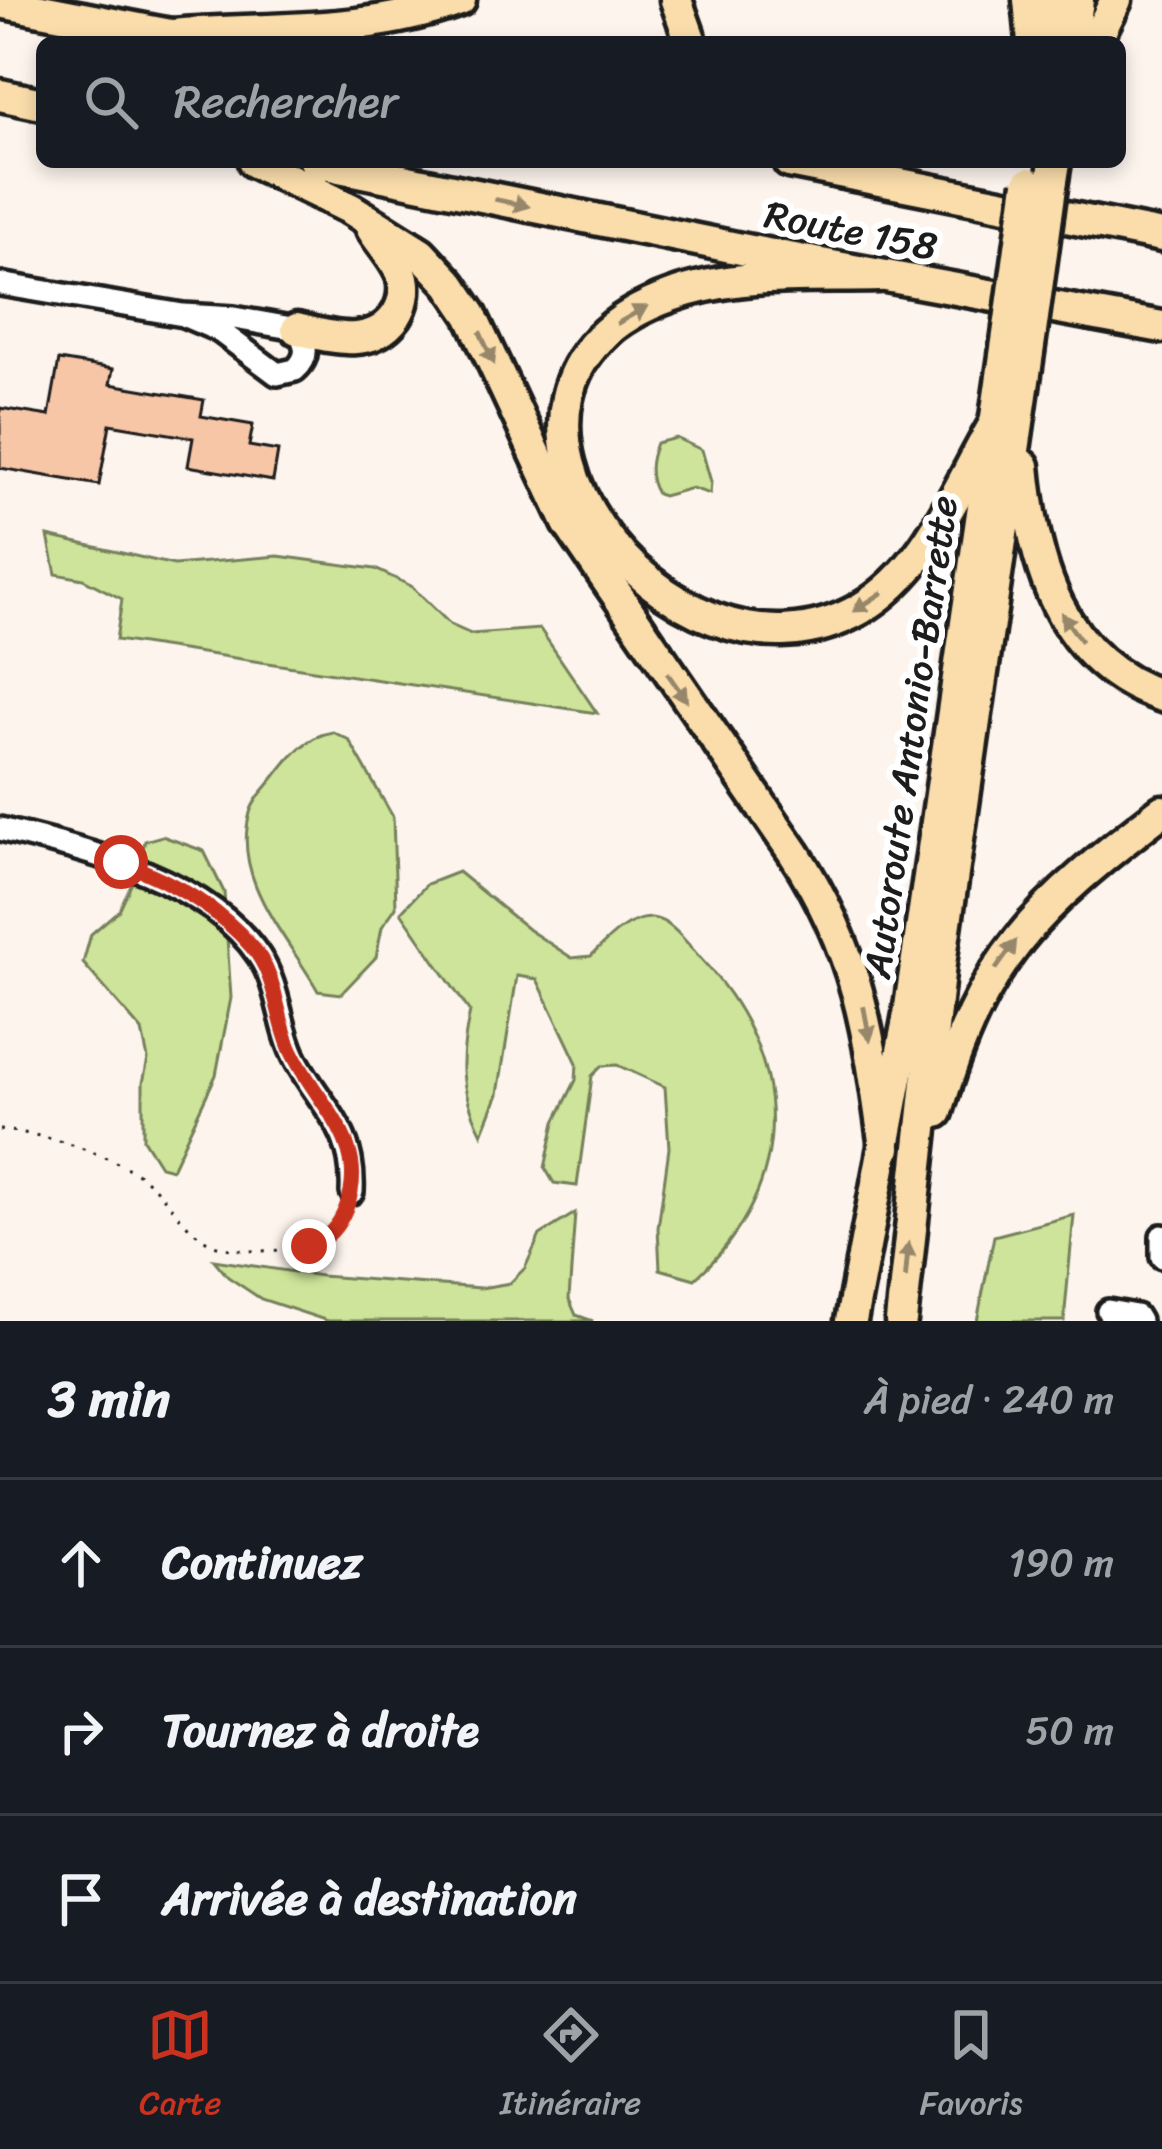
<!DOCTYPE html>
<html lang="fr">
<head>
<meta charset="utf-8">
<style>
  body { margin:0; font-family:Sriracha,sans-serif; background:#20242c; color:#f1f3f6 }
  .stop { position:absolute; width:36px; height:36px; margin:-27px; border:9px solid #c8321e; border-radius:50%; background:#fff }
  .stop.end { background:#c8321e; border-color:#fff; box-shadow:0 3px 12px #0008 }
  .list { margin:0; padding:0; list-style:none }
  h2 { display:flex; justify-content:space-between; align-items:center; height:156px; margin:0; padding:0 48px; font-size:51px }
  h2 small { font-size:39px; font-weight:400; color:#9ea1a6 }
  .list li { display:grid; grid-template-columns:78px 1fr auto; gap:36px; align-items:center; box-sizing:border-box; height:168px; padding:0 48px; border-top:3px solid #363941 }
  .list b { display:block; font-size:45px; white-space:nowrap }
  .list em { font-size:39px; font-style:normal; color:#9ea1a6 }
  .icon { flex:none; width:66px; height:66px; fill:none; stroke:currentColor; stroke-width:2; stroke-linecap:round; stroke-linejoin:round }
  .map { position:relative; flex:none; width:1162px; height:1321px; overflow:hidden }
  .search { position:absolute; background:#171b24; box-shadow:0 6px 18px #0003; left:36px; right:36px; top:36px; height:132px; display:flex; align-items:center; gap:30px; box-sizing:border-box; padding:0 42px; border-radius:18px; color:#9ea1a6; font-size:45px }
  .sheet { height:660px; background:#171b24 }
  nav { display:flex; justify-content:space-around; align-items:center; box-sizing:border-box; height:168px; border-top:3px solid #363941; background:#171b24; font-size:33px; color:#9ea1a6 }
  nav a { display:grid; justify-items:center; gap:6px }
  nav .on { color:#c8321e }
  .map>svg:first-child { display:block }
</style>
</head>
<body>
<div class="map">
<svg width="1162" height="1321" viewBox="0 0 1162 1321">
  <rect width="100%" height="100%" fill="#fdf4ed"/>
  <filter id="ink" filterUnits="userSpaceOnUse"><feTurbulence type="fractalNoise" baseFrequency=".00833" numOctaves="2"/><feDisplacementMap in="SourceGraphic" scale="24" xChannelSelector="R" yChannelSelector="G"/><feConvolveMatrix kernelMatrix="1 2 1 2 8 2 1 2 1" color-interpolation-filters="sRGB"/></filter>
  <g filter="url(#ink)">
    <g fill="#cde49a" stroke="#74805b" stroke-width="3">
      <path d="M676,438l26,12 9,32 -1,12 -18,-6 -29,8 -6,-2c-10,-17 -8,-33 -1,-51z"/>
      <path d="M48,536l126,29 104,-9 97,13 36,17 40,39 20,9 69,-5 57,84 -481,-73 6,-41 -39,-20 -27,-5z"/>
      <path d="M333,732l16,8 44,77 3,90 -14,20 -6,30 -35,37 -23,-3c-30,-54 -87,-111 -68,-178 3,-13 18,-27 26,-38 15,-20 31,-39 57,-43z"/>
      <path d="M162,836l42,15 20,41 7,106 -15,77 -44,94 -12,-3 -17,-27v-56l5,-24 -6,-28 -59,-68 8,-29 28,-24 18,-38 8,-31z"/>
      <path d="M458,872l71,58 43,28 19,-2c16,-16 37,-39 61,-38 20,2 37,28 49,41 93,99 97,226 -6,320l-35,-10 -2,-41 11,-80 -4,-61 -48,-22 -15,1 -10,10 -15,110 -23,-3 -9,-15 10,-46 21,-42 1,-17 -40,-84 -20,-3 -19,118 -16,40c-23,-46 -23,-72 -12,-122l-69,-100 26,-28z"/>
      <path d="M575,1213l-6,86 7,16 17,6h-265l-67,-22 -33,-22 -14,-17 107,16 160,12 29,-5 15,-15 15,-33z"/>
      <path d="M1074,1215l-10,106h-87l17,-85z"/>
    </g>
    <path fill="#f7c6a7" stroke="#1c1c1c" stroke-width="3" d="M59,360l54,9 -3,15 94,16 -3,16 52,9 -4,21 29,5 -5,30 -85,-15 5,-28 -83,-14 -11,61 -99,-17v-60l49,8z"/>
    <g fill="none" stroke-linecap="round" stroke-linejoin="round">
      <g stroke="#1c1c1c" stroke-width="30">
        <g id="minor">
          <path d="M0,284l183,31 51,3 63,11c10,15 13,28 -2,41l-18,4 -59,-44 -35,-15"/>
          <path d="M0,829c85,21 207,49 259,127 21,31 20,72 37,104 27,50 59,69 56,132"/>
          <path d="M1162,1236v21"/>
          <path d="M1108,1311l28,5 3,5"/>
        </g>
      </g>
      <g stroke="#1c1c1c" stroke-width="39">
        <g id="highway">
          <path d="M676,0l15,42"/>
          <path d="M1029,0l4,42"/>
          <path d="M0,2l191,37"/>
          <path d="M172,35c98,-8 194,0 288,-35"/>
          <path d="M1050,42l6,-42"/>
          <path d="M1072,42l6,-42"/>
          <path d="M1095,42l21,-42"/>
          <path d="M0,95l42,9"/>
          <path d="M254,162l97,47 70,44 29,31 21,31 97,208 226,330c65,100 75,180 91,295"/>
          <path d="M315,162l446,91 401,74"/>
          <path d="M789,162l373,74"/>
          <path d="M1051,187l4,-25"/>
          <path d="M879,276c-69,2 -143,-4 -208,20 -253,89 -2,423 189,313 70,-41 97,-123 137,-189"/>
          <path d="M297,329c33,8 75,21 99,-13 7,-11 10,-25 7,-38 -5,-17 -22,-34 -31,-49"/>
          <path d="M1024,466c9,97 35,196 138,230"/>
          <path d="M937,1112c44,-155 101,-206 225,-301"/>
          <path d="M851,1321l58,-307 100,-686"/>
          <path d="M901,1321l39,-357 91,-632"/>
        </g>
      </g>
      <path stroke="#1c1c1c" stroke-width="3" stroke-dasharray="3 9" stroke-linecap="butt" d="M0,1130c42,3 95,20 133,41 30,17 44,51 73,70 22,15 95,12 117,-2 12,-6 17,-17 22,-29"/>
      <use href="#minor" stroke="#fff" stroke-width="21"/>
      <use href="#highway" stroke="#faddab" stroke-width="30"/>
      <g stroke="#1c1c1c" stroke-width="39" stroke-linecap="butt">
        <g id="highway-bridge">
          <path d="M1009,328l20,-145"/>
          <path d="M1031,332l20,-145"/>
        </g>
      </g>
      <use href="#highway-bridge" stroke="#faddab" stroke-width="30"/>
    </g>
    <defs><path id="oneway-solid" d="M-6-.8H1V-3.2L6.5 0L1 3.2V.8H-6Z" transform="scale(3)"/></defs>
    <g fill="#96866b">
      <use href="#oneway-solid" transform="translate(512 203) rotate(12)"/>
      <use href="#oneway-solid" transform="translate(632 315) rotate(-30)"/>
      <use href="#oneway-solid" transform="translate(487 348) rotate(66)"/>
      <use href="#oneway-solid" transform="translate(868 602) rotate(147)"/>
      <use href="#oneway-solid" transform="translate(1071 627) rotate(-125)"/>
      <use href="#oneway-solid" transform="translate(677 687) rotate(55)"/>
      <use href="#oneway-solid" transform="translate(1006 955) rotate(-55)"/>
      <use href="#oneway-solid" transform="translate(867 1024) rotate(79)"/>
      <use href="#oneway-solid" transform="translate(907 1260) rotate(-85)"/>
    </g>
  </g>
  <g fill="none" stroke-linecap="round" stroke-linejoin="round" filter="url(#ink)">
    <path stroke="#c8321e" stroke-width="15" d="M121,862c48,18 97,45 131,85 25,28 24,70 39,103 24,53 81,93 55,158 -8,20 -18,30 -37,38"/>
  </g>
  <g text-anchor="middle" dominant-baseline="central" stroke-width="12" stroke-linejoin="round" paint-order="stroke">
    <g font-size="39" fill="#1c1c1c" stroke="#fff">
      <text transform="translate(851 230) rotate(11)">Route 158</text>
      <text transform="translate(910 737) rotate(-82)">Autoroute Antonio-Barrette</text>
    </g>
  </g>
</svg>
<div class="stop" style="left:121px;top:862px"></div>
<div class="stop end" style="left:309px;top:1246px"></div>
<div class="search"><svg class="icon" aria-label="search" viewBox="0 0 24 24"><circle cx="10" cy="10" r="6"/><path d="M15 15l6 6"/></svg>Rechercher</div>
</div>
<section class="sheet">
<h2>3 min<small>À pied · 240 m</small></h2>
<ul class="list">
<li><svg class="icon" aria-label="ahead" viewBox="0 0 24 24"><path d="M12 20V5M6 11l6-6 6 6"/></svg><div><b>Continuez</b></div><em>190 m</em></li>
<li><svg class="icon" aria-label="right" viewBox="0 0 24 24"><path d="M7 20v-9h11M14 6l5 5-5 5"/></svg><div><b>Tournez à droite</b></div><em>50 m</em></li>
<li><svg class="icon" aria-label="arrive" viewBox="0 0 24 24"><path d="M6 21V4h12l-3 4 3 4H6"/></svg><div><b>Arrivée à destination</b></div></li>
</ul>
</section>
<nav>
<a class="on"><svg class="icon" aria-label="map" viewBox="0 0 24 24"><path d="M3 6l6-2 6 2 6-2v14l-6 2-6-2-6 2zM9 4v14M15 6v14"/></svg>Carte</a>
<a><svg class="icon" aria-label="directions" viewBox="0 0 24 24"><path d="M12 3l9 9-9 9-9-9zM9 14v-3h6M13 9l2 2-2 2"/></svg>Itinéraire</a>
<a><svg class="icon" aria-label="saved" viewBox="0 0 24 24"><path d="M7 4h10v16l-5-4-5 4z"/></svg>Favoris</a>
</nav>
</body>
</html>
